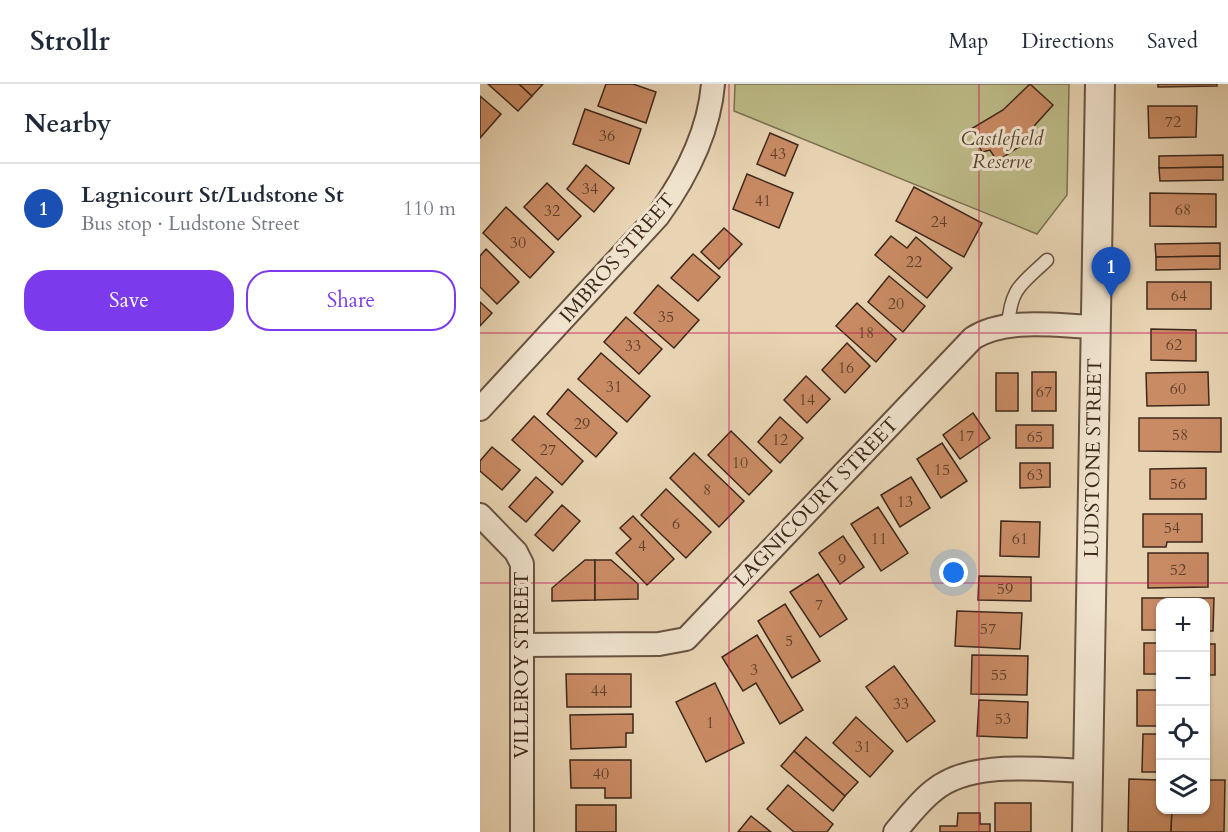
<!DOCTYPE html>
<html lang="en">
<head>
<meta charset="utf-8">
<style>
  body { margin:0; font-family:Cardo,serif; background:#f2f2f3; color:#1f2937 }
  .controls { position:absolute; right:18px; bottom:18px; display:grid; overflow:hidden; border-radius:12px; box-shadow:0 2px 4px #0004 }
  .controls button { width:54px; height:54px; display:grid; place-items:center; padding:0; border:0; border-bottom:2px solid #e0e1e3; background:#fff; color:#1f2937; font:30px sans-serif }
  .you { position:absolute; left:474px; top:489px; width:21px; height:21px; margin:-15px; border:4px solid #fff; border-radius:50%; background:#1a73e8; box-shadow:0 0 0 9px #1a73e833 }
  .badge { display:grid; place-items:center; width:39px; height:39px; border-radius:50%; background:#7c3aed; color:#fff; font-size:20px; font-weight:700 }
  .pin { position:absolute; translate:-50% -50px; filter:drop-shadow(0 2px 3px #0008) }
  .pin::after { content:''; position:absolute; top:32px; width:21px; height:18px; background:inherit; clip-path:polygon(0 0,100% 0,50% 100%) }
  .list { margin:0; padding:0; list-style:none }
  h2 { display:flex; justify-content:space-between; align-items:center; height:78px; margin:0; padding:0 24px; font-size:26px }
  h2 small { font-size:20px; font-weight:400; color:#747a83 }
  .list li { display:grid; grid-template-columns:39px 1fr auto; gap:18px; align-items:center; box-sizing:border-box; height:90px; padding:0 24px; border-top:2px solid #e0e1e3 }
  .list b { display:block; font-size:22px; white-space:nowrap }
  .list p { margin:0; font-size:20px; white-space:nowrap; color:#747a83 }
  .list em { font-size:20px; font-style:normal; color:#747a83 }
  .actions { display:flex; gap:12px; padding:18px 24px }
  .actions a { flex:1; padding:14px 0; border:2px solid #7c3aed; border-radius:24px; text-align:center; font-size:21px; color:#7c3aed }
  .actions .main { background:#7c3aed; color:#fff }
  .icon { flex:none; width:33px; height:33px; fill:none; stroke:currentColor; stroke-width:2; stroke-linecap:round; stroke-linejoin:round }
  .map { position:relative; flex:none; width:748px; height:748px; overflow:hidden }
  header { display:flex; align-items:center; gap:36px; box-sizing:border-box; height:84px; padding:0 30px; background:#fff; border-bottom:2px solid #e0e1e3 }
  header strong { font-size:28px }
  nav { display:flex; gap:33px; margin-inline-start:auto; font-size:21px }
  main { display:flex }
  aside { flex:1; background:#fff }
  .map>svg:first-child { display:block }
</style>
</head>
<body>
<header>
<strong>Strollr</strong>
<nav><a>Map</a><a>Directions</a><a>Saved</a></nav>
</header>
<main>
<aside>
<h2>Nearby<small></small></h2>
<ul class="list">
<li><span class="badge" style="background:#1a4fb4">1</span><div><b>Lagnicourt St/Ludstone St</b><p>Bus stop · Ludstone Street</p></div><em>110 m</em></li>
</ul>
<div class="actions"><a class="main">Save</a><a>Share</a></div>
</aside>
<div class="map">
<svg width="748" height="748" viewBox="0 0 748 748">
  <rect width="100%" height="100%" fill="#e8d4b3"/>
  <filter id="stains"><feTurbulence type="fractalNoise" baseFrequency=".00333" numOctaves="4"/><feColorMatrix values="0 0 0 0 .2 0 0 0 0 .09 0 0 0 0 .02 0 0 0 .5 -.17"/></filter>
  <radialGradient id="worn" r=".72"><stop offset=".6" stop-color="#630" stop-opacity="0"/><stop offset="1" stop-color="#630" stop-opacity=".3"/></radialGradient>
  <path fill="#bdbb88" stroke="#7d7252" stroke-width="1.5" d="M255,0h334l-2,111 -30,39 -303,-123z"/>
  <g fill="#c98b64" stroke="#3d281b" stroke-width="1.5">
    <path d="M8,0h31l13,12 -14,15z"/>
    <path d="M39,0h24l-11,12z"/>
    <path d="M126,0h27l23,8 -10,31 -48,-17z"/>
    <path d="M550,0l23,21 -18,20 -8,17 -30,19 -7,-11 -8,2 -11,-23 32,-19z"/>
    <path d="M678,0h59v2l-59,1z"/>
    <path d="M0,12l21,18 -21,24z"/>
    <path d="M668,22h49l-1,31 -47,1z"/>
    <path d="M105,25l56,20 -12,35 -56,-20z"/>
    <path d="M290,49l28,12 -13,31 -28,-12z"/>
    <path d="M743,71v12l-64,1v-12z"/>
    <path d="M106,81l28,23 -20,24 -27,-23z"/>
    <path d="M743,83v13l-63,1 -1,-13z"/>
    <path d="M267,90l46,19 -14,35 -46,-19z"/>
    <path d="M67,99l34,33 -23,24 -34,-33z"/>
    <path d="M434,103l68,36 -18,34 -68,-36z"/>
    <path d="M670,109l66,1v33l-66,-1z"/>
    <path d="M26,123l48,45 -24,26 -47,-45z"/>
    <path d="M244,144l18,16 -23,25 -18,-17z"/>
    <path d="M411,152l16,12 9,-11 36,31 -25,30 -52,-43z"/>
    <path d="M740,159v13l-64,1 -1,-13z"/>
    <path d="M6,165l33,33 -22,22 -17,-17v-31z"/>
    <path d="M213,170l27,23 -22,24 -27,-23z"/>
    <path d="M740,172v13l-64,1v-13z"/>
    <path d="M409,192l36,30 -22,26 -35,-30z"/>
    <rect x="667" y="198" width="64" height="27"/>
    <path d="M178,201l41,35 -25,28 -40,-35z"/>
    <path d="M0,218l12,11 -12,13z"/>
    <path d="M377,219l39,36 -20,23 -40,-36z"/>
    <path d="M146,233l36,32 -23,25 -35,-32z"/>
    <path d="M671,245l45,1v31l-45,-1z"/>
    <path d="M367,259l23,23 -25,27 -23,-23z"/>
    <path d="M121,269l49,43 -23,26 -49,-43z"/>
    <rect x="552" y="288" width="24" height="39"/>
    <path d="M728,288l1,33 -62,1 -1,-33z"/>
    <rect x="516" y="289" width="22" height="38"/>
    <path d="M326,292l24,23 -23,24 -23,-23z"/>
    <path d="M88,305l49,44 -21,24 -49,-43z"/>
    <path d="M493,329l17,25 -30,21 -17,-24z"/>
    <path d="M54,332l49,45 -21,24 -50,-45z"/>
    <path d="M300,333l23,21 -23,25 -22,-21z"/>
    <path d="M659,334h82v34l-82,-1z"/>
    <rect x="536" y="341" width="37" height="23"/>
    <path d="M251,347l41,40 -23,24 -41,-40z"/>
    <path d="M462,359l25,38 -26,17 -24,-39z"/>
    <path d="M12,363l28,23 -18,20 -22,-19v-10z"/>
    <path d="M214,369l50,48 -25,26 -49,-49z"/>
    <path d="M540,379h30v24l-30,1z"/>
    <path d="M726,384v31h-56v-30z"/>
    <path d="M56,393l17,15 -27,30 -17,-15z"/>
    <path d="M431,393l19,31 -30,19 -19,-32z"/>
    <path d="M186,405l45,43 -25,26 -45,-43z"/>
    <path d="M82,421l18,16 -27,30 -18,-16z"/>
    <path d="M398,423l30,46 -27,18 -30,-47z"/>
    <path d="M663,430h59v28h-35l-1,5h-23z"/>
    <path d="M153,432l41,43 -27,26 -31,-32 15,-14 -11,-11z"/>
    <path d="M521,437l39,1 -1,35 -39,-1z"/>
    <path d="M363,452l21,31 -24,17 -21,-31z"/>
    <path d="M668,469h60v34l-60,1z"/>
    <path d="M105,476h10v40l-43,1v-13z"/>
    <path d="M115,476h16l27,24v15l-43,1z"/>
    <path d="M338,490l29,45 -27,18 -30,-45z"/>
    <path d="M499,492l52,1v24l-53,-1z"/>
    <path d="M662,514h72l-1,33h-7v-29h-46v28h-18z"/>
    <path d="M305,520l35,57 -28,17 -34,-57z"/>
    <path d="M477,527l65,2 -2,36 -65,-3z"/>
    <path d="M277,551l46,75 -23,14 -24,-41 -13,8 -21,-34z"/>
    <rect x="664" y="559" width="16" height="31"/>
    <rect x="726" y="560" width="9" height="31"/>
    <path d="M492,571l56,1 -1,39 -56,-1z"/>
    <path d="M414,582l41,55 -28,21 -41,-55z"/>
    <path d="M86,590h65v33h-64z"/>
    <path d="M235,599l29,60 -38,19 -30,-60z"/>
    <rect x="657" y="606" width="23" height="36"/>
    <path d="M499,616l49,2 -1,36 -50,-2z"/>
    <path d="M153,630v19h-7v14l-55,2 -1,-34z"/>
    <path d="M376,633l37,34 -23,26 -37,-34z"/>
    <path d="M663,650h17v38h-18z"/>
    <path d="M726,651h3l-1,37h-2z"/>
    <path d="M326,653l52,45 -13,14 -51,-45z"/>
    <path d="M314,667l51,45 -12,15 -52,-45z"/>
    <path d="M90,676h61v38h-26v-10h-34z"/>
    <path d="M649,695l31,1v30h12l-1,22h-43z"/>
    <path d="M726,696h19l-1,52h-53l1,-22h34z"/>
    <path d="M308,701l45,39 -6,8h-33l-27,-23z"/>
    <rect x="515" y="719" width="36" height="29"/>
    <rect x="96" y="721" width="40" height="27"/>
    <path d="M478,729h22v11h10v8h-50v-6h17z"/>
    <path d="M271,732l20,16h-33z"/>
  </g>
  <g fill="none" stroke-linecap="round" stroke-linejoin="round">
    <g stroke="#685341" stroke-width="15">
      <path id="service" d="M528,242c3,-39 13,-41 39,-66"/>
    </g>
    <g stroke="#685341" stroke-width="26">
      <g id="minor">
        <path d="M0,325l178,-193c28,-39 51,-83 55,-132"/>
        <path d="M0,431l36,37 6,12v268"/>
        <path d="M42,561l137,-1 27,-5 287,-301c34,-21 84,-12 123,-11"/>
        <path d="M415,748c12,-14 24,-30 38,-41 38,-32 109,-21 155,-20"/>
      </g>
    </g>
    <g stroke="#685341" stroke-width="32">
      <path id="tertiary" d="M607,748l13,-748"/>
    </g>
    <use href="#service" stroke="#f0e3ce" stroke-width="12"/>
    <use href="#minor" stroke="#f0e3ce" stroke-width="22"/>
    <use href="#tertiary" stroke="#f0e3ce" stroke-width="28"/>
  </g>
  <path fill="none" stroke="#c2185b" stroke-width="1.5" stroke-opacity="0.55" d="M249,0v748M499,0v748M0,249h748M0,499h748"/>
  <g text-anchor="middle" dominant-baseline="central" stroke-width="6" stroke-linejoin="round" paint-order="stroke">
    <g font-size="16" fill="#60412d">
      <text x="693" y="38">72</text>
      <text x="127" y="52">36</text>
      <text x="298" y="70">43</text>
      <text x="110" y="105">34</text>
      <text x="283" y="117">41</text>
      <text x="703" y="126">68</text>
      <text x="72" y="127">32</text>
      <text x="459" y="138">24</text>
      <text x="38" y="159">30</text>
      <text x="434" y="178">22</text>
      <text x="699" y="212">64</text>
      <text x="416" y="220">20</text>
      <text x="186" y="233">35</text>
      <text x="386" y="249">18</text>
      <text x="694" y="261">62</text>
      <text x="153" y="262">33</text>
      <text x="366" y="284">16</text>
      <text x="134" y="303">31</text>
      <text x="698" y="305">60</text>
      <text x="564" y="308">67</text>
      <text x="327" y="316">14</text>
      <text x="102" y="340">29</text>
      <text x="700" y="351">58</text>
      <text x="486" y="352">17</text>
      <text x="555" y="353">65</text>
      <text x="300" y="356">12</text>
      <text x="68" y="366">27</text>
      <text x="260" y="379">10</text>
      <text x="462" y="386">15</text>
      <text x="555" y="391">63</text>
      <text x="698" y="400">56</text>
      <text x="227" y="406">8</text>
      <text x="425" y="418">13</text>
      <text x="196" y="440">6</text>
      <text x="692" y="444">54</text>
      <text x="399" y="455">11</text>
      <text x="540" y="455">61</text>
      <text x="162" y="462">4</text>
      <text x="362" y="476">9</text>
      <text x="698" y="486">52</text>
      <text x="525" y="505">59</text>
      <text x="339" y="521">7</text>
      <text x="508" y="545">57</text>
      <text x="309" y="557">5</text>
      <text x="274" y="586">3</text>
      <text x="519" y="591">55</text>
      <text x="119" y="607">44</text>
      <text x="421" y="620">33</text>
      <text x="523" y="635">53</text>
      <text x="230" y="639">1</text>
      <text x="383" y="663">31</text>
      <text x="121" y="690">40</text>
    </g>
    <g font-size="20" font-style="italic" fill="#574531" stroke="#f0e3ce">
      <text x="522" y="54">Castlefield<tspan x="522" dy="23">Reserve</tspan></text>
    </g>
    <g font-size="20" fill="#3d281b" stroke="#f0e3ce">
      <text transform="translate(137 174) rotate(-49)">IMBROS STREET</text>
      <text transform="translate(613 374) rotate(-89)">LUDSTONE STREET</text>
      <text transform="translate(336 418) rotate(-46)">LAGNICOURT STREET</text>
      <text transform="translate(41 581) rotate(-90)">VILLEROY STREET</text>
    </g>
  </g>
  <rect width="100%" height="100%" filter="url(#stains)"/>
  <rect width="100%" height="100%" fill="url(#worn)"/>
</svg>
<div class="controls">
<button>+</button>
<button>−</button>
<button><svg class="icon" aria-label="locate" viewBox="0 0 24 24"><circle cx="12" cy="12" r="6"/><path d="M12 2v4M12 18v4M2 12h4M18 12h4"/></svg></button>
<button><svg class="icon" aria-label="layers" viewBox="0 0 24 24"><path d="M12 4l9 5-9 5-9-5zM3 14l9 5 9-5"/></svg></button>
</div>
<div class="you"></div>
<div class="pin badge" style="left:631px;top:213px;background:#1a4fb4">1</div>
</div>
</main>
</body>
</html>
